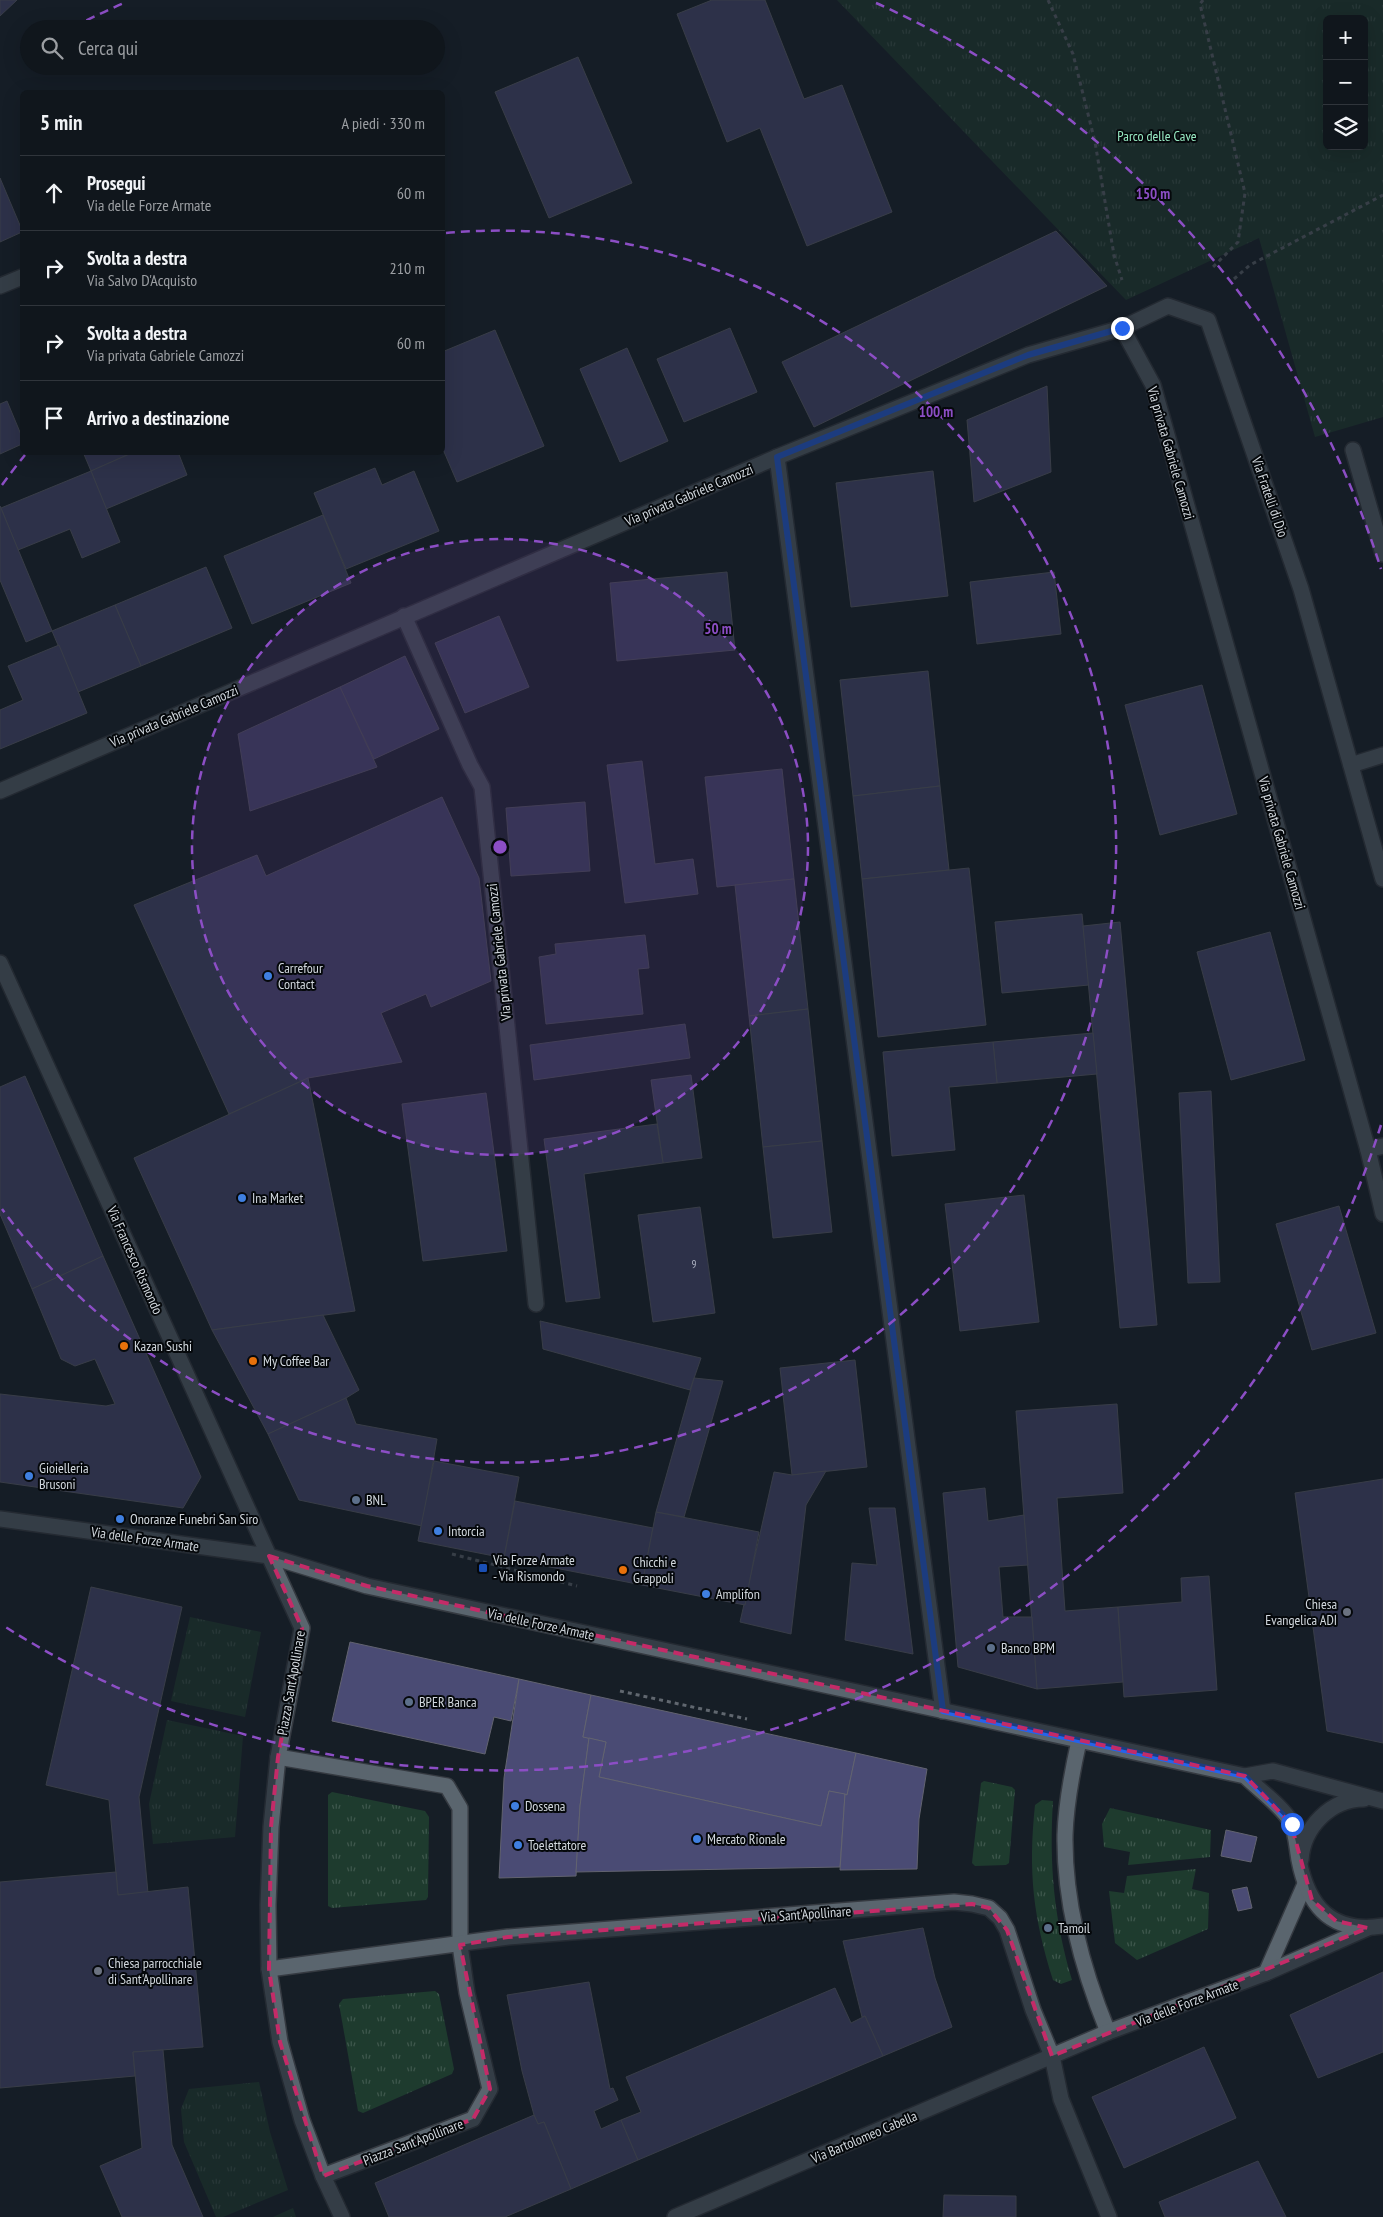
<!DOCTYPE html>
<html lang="it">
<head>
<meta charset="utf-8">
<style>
  body { margin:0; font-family:"PT Sans Narrow",sans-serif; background:#1e2329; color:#f1f3f6 }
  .controls { position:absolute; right:15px; top:15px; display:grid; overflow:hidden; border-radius:8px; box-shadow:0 5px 20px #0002 }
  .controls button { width:45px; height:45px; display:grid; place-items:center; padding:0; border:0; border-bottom:1px solid #30353b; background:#10161c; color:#f1f3f6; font:25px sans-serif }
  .stop { position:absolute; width:15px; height:15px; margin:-11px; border:4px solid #2563eb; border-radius:50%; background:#fff }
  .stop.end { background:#2563eb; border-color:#fff; box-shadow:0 1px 5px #0008 }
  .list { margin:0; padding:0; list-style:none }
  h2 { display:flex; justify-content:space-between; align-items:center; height:65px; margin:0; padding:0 20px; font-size:21px }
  h2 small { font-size:16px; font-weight:400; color:#9c9fa3 }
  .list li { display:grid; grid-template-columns:32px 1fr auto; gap:15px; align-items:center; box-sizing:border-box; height:75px; padding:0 20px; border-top:1px solid #30353b }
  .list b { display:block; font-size:19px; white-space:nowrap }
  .list p { margin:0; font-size:16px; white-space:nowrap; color:#9c9fa3 }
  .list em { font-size:16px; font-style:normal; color:#9c9fa3 }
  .icon { flex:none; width:28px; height:28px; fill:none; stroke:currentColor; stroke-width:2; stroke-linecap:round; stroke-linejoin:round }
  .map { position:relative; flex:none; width:1383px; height:2217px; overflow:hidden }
  .search { position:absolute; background:#10161c; box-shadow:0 5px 20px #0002; left:20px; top:20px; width:425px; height:55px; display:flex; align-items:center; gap:12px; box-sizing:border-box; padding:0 18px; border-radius:28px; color:#9c9fa3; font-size:19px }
  .panel { position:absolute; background:#10161c; box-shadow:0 5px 20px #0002; left:20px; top:90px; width:425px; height:365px; border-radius:8px }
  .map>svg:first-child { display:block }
</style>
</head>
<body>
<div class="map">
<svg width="1383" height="2217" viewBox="0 0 1383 2217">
  <defs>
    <pattern id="grass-tufts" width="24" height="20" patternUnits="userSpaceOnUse" patternTransform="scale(1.25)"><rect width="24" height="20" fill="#1e3b2e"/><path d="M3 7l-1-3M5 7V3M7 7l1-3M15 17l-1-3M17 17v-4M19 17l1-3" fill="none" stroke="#3e574c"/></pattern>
  </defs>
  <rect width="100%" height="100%" fill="#161e26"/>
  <g fill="url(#grass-tufts)" fill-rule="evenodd">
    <path d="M837,0h546v417l-68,20 -56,-199 -133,62zM1327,19h37v127h-37z"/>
    <path d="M190,1617l71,15 -16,85 -74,-16z"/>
    <path d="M167,1720l76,16 -8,101 -82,7 -4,-40z"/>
    <path d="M984,1781l28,6 3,3 -6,73 -3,2 -31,1 -3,-3 9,-80z"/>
    <path d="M332,1792l93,19 4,6 -1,80 -2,3 -94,8 -4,-2v-111z"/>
    <path d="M1042,1800l11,1c-4,63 1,118 19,179l-11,4 -8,-4c-20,-63 -25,-109 -18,-175z"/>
    <path d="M1110,1808l101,22 -1,27 -82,8 2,-13 -26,-5 -2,-23z"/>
    <path d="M1196,1869l-4,20 17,4 -1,36 -71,31 -22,-17 -6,-52 15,2 3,-17z"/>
    <path d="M435,1991l4,3 15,75 -2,5 -89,39 -5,-2 -19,-107 4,-5z"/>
    <path d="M259,2082l11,50 18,58 -65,27h-7l-32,-75 -3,-33 8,-20z"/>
    <path d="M293,2208l3,9h-23z"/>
  </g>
  <g fill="#4a4b74" stroke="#626370">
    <path d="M0,0h17l-17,16z"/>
    <path d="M712,0h53l39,99 38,-14 50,127 -85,34 -47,-118 -33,14 -50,-128z"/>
    <path d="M578,57l54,126 -83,35 -54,-126z"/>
    <path d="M0,178l22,52v2l-22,10z"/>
    <path d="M1056,231l51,55 -293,141 -32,-65z"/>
    <path d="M730,328l27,64 -73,30 -27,-63z"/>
    <path d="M495,330l49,116 -87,36 -15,-35v-95z"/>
    <path d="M627,348l41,93 -48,21 -40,-93z"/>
    <path d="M1047,386l4,86 -77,30 -7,-82z"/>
    <path d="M7,401l15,36v7l-22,10v-50z"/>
    <path d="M83,452h51l-43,19z"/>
    <path d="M134,452h44l9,23 -81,34 -15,-38z"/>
    <path d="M375,468l7,17 32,-14 25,60 -93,38 -32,-76z"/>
    <path d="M91,471l29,71 -38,16 -12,-29 -52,21 -17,-42z"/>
    <path d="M933,471l15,125 -97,11 -15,-124z"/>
    <path d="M0,506l52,125 -26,11 -26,-62z"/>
    <path d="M323,515l28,68 -99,41 -28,-68z"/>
    <path d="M206,567l26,61 -91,38 -26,-61z"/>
    <path d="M727,572l8,78 -118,11 -7,-78z"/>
    <path d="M1054,572l7,62 -84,10 -7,-62z"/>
    <path d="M115,605l26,61 -63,26 -26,-61z"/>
    <path d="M499,616l30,71 -64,26 -30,-70z"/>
    <path d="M59,645l28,68 -87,36v-39l23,-10 -15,-34z"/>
    <path d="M405,656l34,73 -65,30 -34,-72z"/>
    <path d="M928,671l12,115 -87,10 -13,-116z"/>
    <path d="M1202,685l35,129 -77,21 -35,-130z"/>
    <path d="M340,687l37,80 -127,44 -12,-77z"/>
    <path d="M642,761l13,103 38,-5 5,35 -73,9 -18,-138z"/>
    <path d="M782,769l12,110 -77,8 -12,-110z"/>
    <path d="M940,786l9,84 -87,9 -9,-83z"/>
    <path d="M442,797l37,81 12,103 -60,26 -5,-13 -45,19 21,49 -94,16 -79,36 -95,-209 123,-50 9,21z"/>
    <path d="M585,802l5,69 -79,5 -5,-68z"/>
    <path d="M969,868l17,157 -108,12 -16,-158z"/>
    <path d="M794,879l14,130 -59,7 -14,-131z"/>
    <path d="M1082,914l7,71 -87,8 -7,-71z"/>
    <path d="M1120,922l37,403 -37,3 -37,-402z"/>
    <path d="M1270,932l35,128 -74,20 -34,-128z"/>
    <path d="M645,935l4,33 -11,1 5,45 -97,10 -7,-67 17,-3 -1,-10z"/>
    <path d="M808,1009l14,132 -59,6 -14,-131z"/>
    <path d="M685,1024l5,34 -156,22 -4,-35z"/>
    <path d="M1093,1033l4,41 -100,9 -4,-41z"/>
    <path d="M993,1042l4,41 -48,4 6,63 -63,6 -9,-104z"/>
    <path d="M691,1075l11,83 -39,5 -12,-83z"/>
    <path d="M25,1076l78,180 -71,33 -32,-75v-127z"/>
    <path d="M308,1078l47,233 -143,19 -78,-172z"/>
    <path d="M1211,1091l9,191 -32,1 -9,-190z"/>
    <path d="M486,1093l21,158 -84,10 -21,-157z"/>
    <path d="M657,1124l6,39 -79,11 16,124 -34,4 -22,-163z"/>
    <path d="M822,1141l10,91 -59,6 -10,-91z"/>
    <path d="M1024,1195l15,127 -79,9 -15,-127z"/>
    <path d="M1339,1206l37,127 -64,17 -36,-126z"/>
    <path d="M700,1207l15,106 -62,9 -15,-107z"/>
    <path d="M103,1256l98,221 -18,31 -183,-26v-88l106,12 9,-2 -20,-45 -20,7 -14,-7 -29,-70z"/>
    <path d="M323,1315l36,75 -13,8 -78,36 -56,-104z"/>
    <path d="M540,1321l161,37 -11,32 -147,-41z"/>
    <path d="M855,1360l12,107 -75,8 -12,-107z"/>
    <path d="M694,1378l29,3 -39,136 -28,-5z"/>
    <path d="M346,1398l10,26 81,15 -15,87 -123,-26 -31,-66z"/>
    <path d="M1117,1404l6,89 -66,5 8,113 53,-4 5,75 -86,7 -21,-278z"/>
    <path d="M434,1461l85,16 -15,81 -86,-17z"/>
    <path d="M826,1471l-20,34 -15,129 -51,-12 34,-150 18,3z"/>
    <path d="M1383,1479v264l-56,-12 -32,-238z"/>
    <path d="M985,1488l3,33 36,-6 4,50 -29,2 4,50h29l5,72 -79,-22 -15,-174z"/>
    <path d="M515,1501l138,27 -11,57 -138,-27z"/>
    <path d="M869,1508h26l18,146 -68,-14 7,-77 25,2z"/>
    <path d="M656,1512l103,20 -14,73 -103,-20z"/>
    <path d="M1209,1576l8,114 -93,7 -6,-90 64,-5 -1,-24z"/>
    <path d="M91,1587l91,20 -43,190 9,96 -30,2 -9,-95 -63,-15z"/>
    <path d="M350,1642l169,37 -8,42 -17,-4 -9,37 -153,-33z"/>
    <path d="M519,1679l72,16 -8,42 6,1 -9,68 -4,70 -77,2 5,-100z"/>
    <path d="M591,1695l265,58 -9,42 -18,-4 -8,35 -222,-49 7,-35 -23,-5z"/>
    <path d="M589,1738l17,4 -7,35 222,49 8,-35 16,3 -5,73 -264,5 4,-66z"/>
    <path d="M856,1753l71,16 -8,50 -2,50 -77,1 5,-76 2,1z"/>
    <path d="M1226,1830l31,7 -6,25 -30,-6z"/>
    <path d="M116,1872l2,23 70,-8 15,160 -70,5 2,24 -135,12v-206z"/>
    <path d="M1247,1887l5,21 -14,3 -6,-21z"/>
    <path d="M923,1928l12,50 17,49 -69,29 -18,-40 -3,1 -19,-76z"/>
    <path d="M1383,1972v80l-65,26 -28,-63z"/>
    <path d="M589,1982l21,107 3,-1 5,12 -24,11 7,18 20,-9 17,40 -67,29 -27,-67 -6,2 -4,-9 -12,-44 -15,-76z"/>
    <path d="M835,1988l16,35 14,-7 18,40 -245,104 -17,-40 20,-8 -15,-35z"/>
    <path d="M1204,2047l32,71 -112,50 -32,-71z"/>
    <path d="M163,2050l9,95 31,72h-81l-22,-51 42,-18 -9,-96z"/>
    <path d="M534,2115l4,9 6,-2 27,67 -66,28h-116l-14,-34z"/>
    <path d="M1258,2161l28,56h-121l-6,-15z"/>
    <path d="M944,2195l72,1v21h-73z"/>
  </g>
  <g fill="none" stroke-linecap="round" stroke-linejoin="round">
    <g stroke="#353a41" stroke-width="18">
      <g id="service">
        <path d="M1122,328l46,-22 40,14 93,269 82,290"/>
        <path d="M1353,450l30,104"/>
        <path d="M1351,765l32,-10"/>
        <path d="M1368,1150l15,-4"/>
        <path d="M1079,1741c-7,31 -13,62 -14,94 -1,67 18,136 43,197"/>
      </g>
    </g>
    <g stroke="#353a41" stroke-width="18">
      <g id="minor">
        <path d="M0,286l22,-9"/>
        <path d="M777,457l166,1254"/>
        <path d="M404,616l66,149 12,22 54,517"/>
        <path d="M0,791l777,-334 251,-102 94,-27 31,57 215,765 15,64"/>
        <path d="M0,1519l269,37 33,72 -24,129 -7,70 -3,78 1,64 11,73 22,78 21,56 19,41"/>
        <path d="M278,1757l169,29 13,22v137l7,48 23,96 -17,30 -150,57"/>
        <path d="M269,1969l239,-32 446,-35 18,2 17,4 11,10 7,12 26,80 19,46 9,43 48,118"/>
        <path d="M1266,1973l39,-89"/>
        <path d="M675,2217l433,-185 158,-59 102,-45"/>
      </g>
    </g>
    <g stroke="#353a41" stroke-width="18">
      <g id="tertiary">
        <path d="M0,963l269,593 98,30 878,190 28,-5 110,30"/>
        <path d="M1245,1776c13,13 37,30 46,46 5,10 6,27 8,38 9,47 33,74 84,66"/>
        <path d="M1301,1860c2,-33 30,-61 63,-61"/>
      </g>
    </g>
    <g stroke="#60676f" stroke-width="3" stroke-dasharray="4 4" stroke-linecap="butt">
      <path d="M1048,0l25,54 22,88 19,113 8,25"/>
      <path d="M1203,0l-3,4 45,189 -7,49 -26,26"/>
      <path d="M1234,279l16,-14 133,-70"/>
      <path d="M452,1554l125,32"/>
      <path d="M620,1691l127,28"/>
    </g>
    <use href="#service" stroke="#5a656e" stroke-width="15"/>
    <use href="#minor" stroke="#5a656e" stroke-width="15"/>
    <use href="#tertiary" stroke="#5a656e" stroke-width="15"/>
  </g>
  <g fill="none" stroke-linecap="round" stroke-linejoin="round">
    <path stroke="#2563eb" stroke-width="6" d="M1122,328l-94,27 -251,102 166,1254 302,65 47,48"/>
  </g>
  <path d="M0 0H1383V2217H0ZM269,1556l98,30 878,190 46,48 21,76 24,21 32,7 -316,128 -45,-126 -18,-22 -17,-4 -464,33 -48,8 30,144 -17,30 -150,57 -43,-134 -11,-73 2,-142 7,-70 24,-129z" fill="#161e26" fill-opacity=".55" fill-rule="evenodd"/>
  <path fill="none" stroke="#c42b68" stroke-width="4" stroke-dasharray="10 6" stroke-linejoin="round" d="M269,1556l98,30 878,190 46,48 21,76 24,21 32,7 -316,128 -45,-126 -18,-22 -17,-4 -464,33 -48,8 30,144 -17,30 -150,57 -43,-134 -11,-73 2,-142 7,-70 24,-129z"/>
  <circle cx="500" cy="847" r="308" fill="#8c4ec5" fill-opacity=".12"/>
  <g fill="none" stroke="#8c4ec5" stroke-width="2.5" stroke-dasharray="9 6">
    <circle cx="500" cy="847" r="308"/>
    <path d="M2 485A616 616 0 0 1 25 455M446 233A616 616 0 1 1 2 1209"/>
    <path d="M1381 1125A924 924 0 0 1 4 1626M73 27A924 924 0 0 1 124 3M876 3A924 924 0 0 1 1381 569"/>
  </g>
  <g fill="#3f7fe0" stroke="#05080b" stroke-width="2">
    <circle cx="268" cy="976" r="5"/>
    <circle cx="242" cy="1198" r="5"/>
    <circle cx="29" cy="1476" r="5"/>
    <circle cx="120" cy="1519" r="5"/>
    <circle cx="438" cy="1531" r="5"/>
    <circle cx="706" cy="1594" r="5"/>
    <circle cx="515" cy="1806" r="5"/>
    <circle cx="697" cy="1839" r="5"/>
    <circle cx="518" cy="1845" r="5"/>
  </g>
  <g fill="#e8710a" stroke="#05080b" stroke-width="2">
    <circle cx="124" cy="1346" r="5"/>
    <circle cx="253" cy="1361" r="5"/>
    <circle cx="623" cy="1570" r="5"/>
  </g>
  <g fill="#5c6f8a" stroke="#05080b" stroke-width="2">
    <circle cx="356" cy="1500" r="5"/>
    <circle cx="991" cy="1648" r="5"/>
    <circle cx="409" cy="1702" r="5"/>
    <circle cx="1048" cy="1928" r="5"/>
  </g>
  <rect fill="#1a4fb4" stroke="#05080b" stroke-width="2" x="478" y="1563" width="10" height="10" rx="2.5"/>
  <g fill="#6b7280" stroke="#05080b" stroke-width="2">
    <circle cx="1347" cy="1612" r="5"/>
    <circle cx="98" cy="1971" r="5"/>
  </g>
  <g text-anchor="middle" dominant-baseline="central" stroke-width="4" stroke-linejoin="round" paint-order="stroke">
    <g font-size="11" fill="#b0b5c4">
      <text x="694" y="1264">9</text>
    </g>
    <g font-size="14" fill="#98eac3" stroke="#05080b">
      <text x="1157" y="136">Parco delle Cave</text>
    </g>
    <g font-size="14" fill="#d2d8de" stroke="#05080b">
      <text transform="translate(1171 453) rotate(74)">Via privata Gabriele Camozzi</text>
      <text transform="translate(689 495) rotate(-23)">Via privata Gabriele Camozzi</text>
      <text transform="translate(1270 497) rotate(71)">Via Fratelli di Dio</text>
      <text transform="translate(174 716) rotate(-23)">Via privata Gabriele Camozzi</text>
      <text transform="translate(1282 843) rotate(74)">Via privata Gabriele Camozzi</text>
      <text transform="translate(499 952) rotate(-96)">Via privata Gabriele Camozzi</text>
      <text transform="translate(135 1260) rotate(66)">Via Francesco Rismondo</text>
      <text transform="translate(145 1539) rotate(8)">Via delle Forze Armate</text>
      <text transform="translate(541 1624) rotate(12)">Via delle Forze Armate</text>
      <text transform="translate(291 1683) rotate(-80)">Piazza Sant'Apollinare</text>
      <text transform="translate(806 1914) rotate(-4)">Via Sant'Apollinare</text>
      <text transform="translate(1187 2003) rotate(-21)">Via delle Forze Armate</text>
      <text transform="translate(864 2137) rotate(-23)">Via Bartolomeo Cabella</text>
      <text transform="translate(413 2142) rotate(-21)">Piazza Sant'Apollinare</text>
    </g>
    <g font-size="14" fill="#d2d8de" stroke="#05080b" text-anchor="start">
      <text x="278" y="968">Carrefour<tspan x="278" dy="16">Contact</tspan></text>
      <text x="252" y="1198">Ina Market</text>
      <text x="134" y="1346">Kazan Sushi</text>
      <text x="263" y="1361">My Coffee Bar</text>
      <text x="39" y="1468">Gioielleria<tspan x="39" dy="16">Brusoni</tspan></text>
      <text x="366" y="1500">BNL</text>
      <text x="130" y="1519">Onoranze Funebri San Siro</text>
      <text x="448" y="1531">Intorcia</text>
      <text x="493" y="1560">Via Forze Armate<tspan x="493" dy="16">- Via Rismondo</tspan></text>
      <text x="633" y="1562">Chicchi e<tspan x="633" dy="16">Grappoli</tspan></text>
      <text x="716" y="1594">Amplifon</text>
      <text x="1337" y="1604" text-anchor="end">Chiesa<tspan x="1337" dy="16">Evangelica ADI</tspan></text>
      <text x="1001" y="1648">Banco BPM</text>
      <text x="419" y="1702">BPER Banca</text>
      <text x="525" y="1806">Dossena</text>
      <text x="707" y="1839">Mercato Rionale</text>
      <text x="528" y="1845">Toelettatore</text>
      <text x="1058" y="1928">Tamoil</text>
      <text x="108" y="1963">Chiesa parrocchiale<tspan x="108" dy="16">di Sant'Apollinare</tspan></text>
    </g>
  </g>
  <circle cx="500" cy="847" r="8" fill="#8c4ec5" stroke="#05080b" stroke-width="2.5"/>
  <g font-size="15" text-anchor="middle" font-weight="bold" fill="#8c4ec5" stroke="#05080b" stroke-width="4" stroke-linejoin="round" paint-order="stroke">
    <text x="1153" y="199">150 m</text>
    <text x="936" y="417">100 m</text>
    <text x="718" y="634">50 m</text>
  </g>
</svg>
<div class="controls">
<button>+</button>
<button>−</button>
<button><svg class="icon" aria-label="layers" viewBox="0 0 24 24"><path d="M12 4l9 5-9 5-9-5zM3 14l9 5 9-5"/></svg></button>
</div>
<div class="stop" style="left:1292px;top:1824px"></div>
<div class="stop end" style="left:1122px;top:328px"></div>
<div class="search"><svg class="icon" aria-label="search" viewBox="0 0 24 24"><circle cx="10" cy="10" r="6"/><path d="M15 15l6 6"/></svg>Cerca qui</div>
<section class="panel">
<h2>5 min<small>A piedi · 330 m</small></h2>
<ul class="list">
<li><svg class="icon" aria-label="ahead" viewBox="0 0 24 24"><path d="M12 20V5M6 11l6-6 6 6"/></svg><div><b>Prosegui</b><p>Via delle Forze Armate</p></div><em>60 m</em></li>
<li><svg class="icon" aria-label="right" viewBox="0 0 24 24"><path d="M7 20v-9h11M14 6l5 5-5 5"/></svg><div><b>Svolta a destra</b><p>Via Salvo D'Acquisto</p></div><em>210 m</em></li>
<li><svg class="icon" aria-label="right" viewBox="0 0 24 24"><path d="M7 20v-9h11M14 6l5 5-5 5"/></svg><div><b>Svolta a destra</b><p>Via privata Gabriele Camozzi</p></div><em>60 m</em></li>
<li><svg class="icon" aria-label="arrive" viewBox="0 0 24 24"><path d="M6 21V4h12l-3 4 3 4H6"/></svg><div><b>Arrivo a destinazione</b></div></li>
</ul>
</section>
</div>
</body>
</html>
